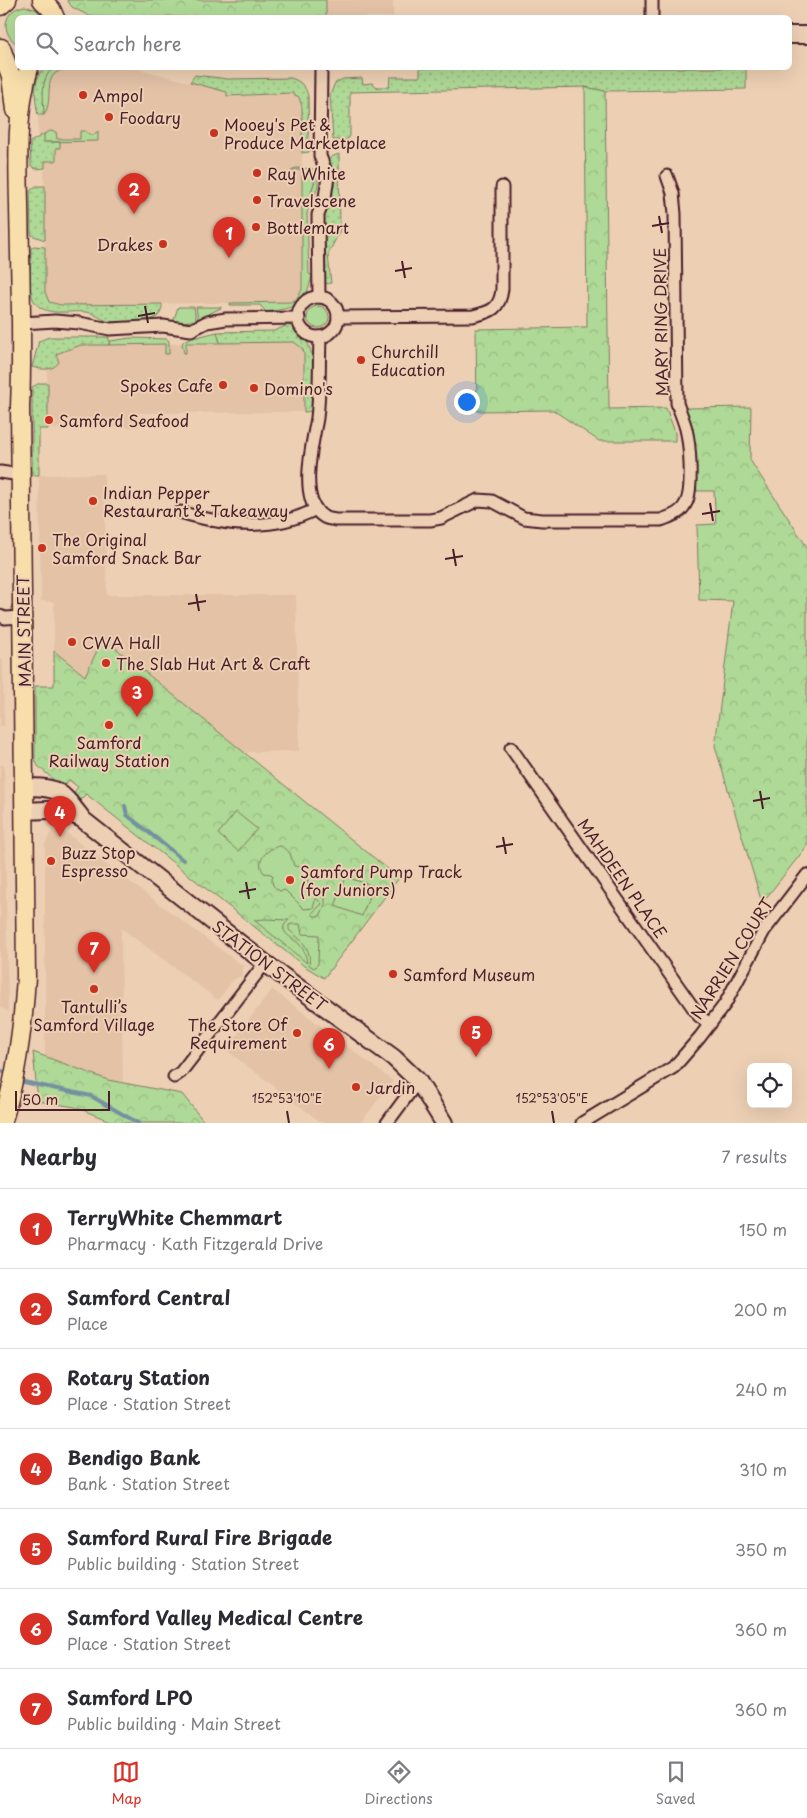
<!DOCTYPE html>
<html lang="en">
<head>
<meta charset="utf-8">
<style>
  body { margin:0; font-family:"Playpen Sans",sans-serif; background:#f7f7f7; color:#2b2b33 }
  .controls { position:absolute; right:15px; bottom:15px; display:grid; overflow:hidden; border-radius:8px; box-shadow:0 5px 20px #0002 }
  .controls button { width:45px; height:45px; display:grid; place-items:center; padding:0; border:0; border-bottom:1px solid #e1e1e2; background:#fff; color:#2b2b33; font:25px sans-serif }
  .scale { position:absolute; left:15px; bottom:12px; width:95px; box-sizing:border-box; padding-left:5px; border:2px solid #4a1f2b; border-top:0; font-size:14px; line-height:18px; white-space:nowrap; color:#4a1f2b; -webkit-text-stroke:4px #edd0b4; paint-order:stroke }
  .you { position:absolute; left:466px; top:401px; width:18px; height:18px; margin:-12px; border:4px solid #fff; border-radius:50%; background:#1a73e8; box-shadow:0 0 0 8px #1a73e833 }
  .badge { display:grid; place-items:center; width:32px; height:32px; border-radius:50%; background:#d93025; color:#fff; font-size:16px; font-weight:700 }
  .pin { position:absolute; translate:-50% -41px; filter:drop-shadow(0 1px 2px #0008) }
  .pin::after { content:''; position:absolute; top:26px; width:18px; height:15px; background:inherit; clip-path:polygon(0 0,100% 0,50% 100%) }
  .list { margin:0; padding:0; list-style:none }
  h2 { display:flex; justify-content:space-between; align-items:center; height:65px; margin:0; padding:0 20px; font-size:21px }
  h2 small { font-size:16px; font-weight:400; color:#7c7c81 }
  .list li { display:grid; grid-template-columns:32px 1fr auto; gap:15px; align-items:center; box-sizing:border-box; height:80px; padding:0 20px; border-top:1px solid #e1e1e2 }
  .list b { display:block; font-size:19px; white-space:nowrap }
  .list p { margin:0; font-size:16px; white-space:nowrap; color:#7c7c81 }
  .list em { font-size:16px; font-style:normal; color:#7c7c81 }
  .icon { flex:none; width:28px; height:28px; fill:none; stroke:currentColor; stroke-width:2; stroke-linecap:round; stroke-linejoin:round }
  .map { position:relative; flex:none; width:807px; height:1123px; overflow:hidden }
  .search { position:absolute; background:#fff; box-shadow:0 5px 20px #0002; left:15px; right:15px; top:15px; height:55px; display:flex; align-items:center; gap:12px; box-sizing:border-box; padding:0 18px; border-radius:8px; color:#7c7c81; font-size:19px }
  .sheet { height:625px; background:#fff }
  nav { display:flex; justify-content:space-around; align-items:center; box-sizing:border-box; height:70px; border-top:1px solid #e1e1e2; background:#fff; font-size:14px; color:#7c7c81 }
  nav a { display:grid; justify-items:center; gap:2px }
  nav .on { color:#d93025 }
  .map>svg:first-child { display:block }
</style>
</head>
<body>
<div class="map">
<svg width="807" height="1123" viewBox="0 0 807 1123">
  <defs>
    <pattern id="grass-dots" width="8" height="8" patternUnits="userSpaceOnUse" patternTransform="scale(1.25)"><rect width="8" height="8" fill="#afd996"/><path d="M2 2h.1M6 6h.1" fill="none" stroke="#98ba81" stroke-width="1.8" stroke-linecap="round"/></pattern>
    <pattern id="forest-crowns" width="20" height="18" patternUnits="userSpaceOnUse" patternTransform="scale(1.25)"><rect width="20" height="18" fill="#afd996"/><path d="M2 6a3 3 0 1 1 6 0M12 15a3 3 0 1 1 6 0" fill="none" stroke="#98ba81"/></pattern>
  </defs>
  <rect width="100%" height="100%" fill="#edd0b4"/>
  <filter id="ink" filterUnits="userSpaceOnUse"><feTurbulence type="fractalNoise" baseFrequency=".02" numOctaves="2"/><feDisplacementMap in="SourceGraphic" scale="10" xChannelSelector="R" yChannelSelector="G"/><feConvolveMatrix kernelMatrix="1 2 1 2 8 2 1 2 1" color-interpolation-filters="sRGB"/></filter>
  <g filter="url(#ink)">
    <g fill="#e3c2a6">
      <rect x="326" y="0" width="67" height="17"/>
      <path d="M54,68h81l92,24v4l64,-3 8,4 3,10v183l-6,9 -5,3 -230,3 -13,-3 -3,-10 -1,-158 -6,4v-23l4,1 2,-30z"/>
      <path d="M295,342l7,6 2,4v60l-165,1 1,14 -92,2 -1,-73 11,-12 28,1z"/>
      <path d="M104,474l3,121h189l3,156 -56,1 -140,-114 -17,39 -32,-26v-49l-13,-1 -2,-126z"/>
      <path d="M0,659h3l1,67h-4z"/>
      <path d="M0,765h4l4,247 -8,-5z"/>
      <path d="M52,830l15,3 36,29 140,104 -1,9 -9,5 -15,20 -97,-72 2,163 -78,-11v-236z"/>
      <path d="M272,989l121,92 -33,42h-38l-96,-73z"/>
    </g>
    <g fill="url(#grass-dots)" stroke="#7c7c60">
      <path d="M43,68h11l-9,12 -1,35h-6c-3,-17 -6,-32 5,-47z"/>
      <path d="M420,68h326v21l-141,2 -20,-4 -235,5v44l-3,4h-14l-3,-45 5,-12 8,-4 19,-1 1,6 9,-1 5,4h12l1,-10h30z"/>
      <path d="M195,75l33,4 63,-1c9,3 15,8 17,18l1,56 -7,1v-46l-3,-10 -8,-4 -64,3v-4l-37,-10z"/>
      <path d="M44,134l1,8h15v6h-4v13h-11v7l-9,1 -5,-3 -1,-24z"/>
      <path d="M339,154l1,76 -12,25 3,28 -6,1 -2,-62 1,-8 11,-30 -5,-24 1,-3z"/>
      <path d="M296,168l17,1 7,4 -4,3c5,8 0,16 -4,24l-1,-8 4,-12c-3,-6 -6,-7 -13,-7v-3h-11z"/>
      <path d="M36,186h9v54l-14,-5 -1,-44z"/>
      <path d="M34,246l11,1v45l4,10 12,3 101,-1c0,3 0,7 -3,11 -8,9 -41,9 -52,6 -8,-3 -14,-9 -22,-9 -16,-2 -40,6 -51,-11 -7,-11 -3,-40 -3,-53z"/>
      <path d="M288,325c33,13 25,57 26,86l-10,1v-59l-2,-5 -8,-6 -74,1 -3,-11 57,-1z"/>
      <path d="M49,337h60v8h-28l-25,9 3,8c-6,9 -17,8 -27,5l7,-26z"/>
      <path d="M40,383h8v46h-9v46h-7v-88z"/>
    </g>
    <g fill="url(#forest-crowns)" stroke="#7c7c60">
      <path d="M67,0h259v17h-235l-19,-10z"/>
      <path d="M585,87l20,4 4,318 57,-1 9,24v9h-76l-46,-31 -76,1 -1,-82 111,-2z"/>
      <path d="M751,407l-1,53 57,87v299l-45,57 -47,-157 18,-145 -34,-1 -2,-75 19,-1 -2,-33h-18l-3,-62 -9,-21z"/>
      <path d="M103,638l296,240 -75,100 -20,-12 -218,-172 -7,7 -7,-6 6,-8 -9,-7 -6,8 -25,-22 -3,-7v-73h19v-35l31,25z"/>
      <path d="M33,1052l75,28 74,14 23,29h-90l-40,-16 -37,-6z"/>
    </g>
    <g fill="#afd996" stroke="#7c7c60">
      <path d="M25,6l12,4 5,7 -24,1 -1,26c-17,-11 -14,-35 8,-38z"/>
      <path d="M54,68h11v1c-25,5 -10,30 -21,46 0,-16 -5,-37 10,-47z"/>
      <path d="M50,131l6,1 1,7h23v-8h5l7,5 6,-5v10l-54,1v-8z"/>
      <path d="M302,173l8,1 5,6 -4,12 1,8 -5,13 2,61 3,1c-6,31 -17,33 -46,37l-6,-7h-30v-2l61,-1 5,-3 6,-9z"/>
      <circle cx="318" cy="317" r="11"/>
      <path d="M178,307h16l2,13 -19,3 -3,-4z"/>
      <path d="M196,307h25v1l-23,11z"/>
      <path d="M217,332l3,11h-34v10h-2l-2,-10 3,-3z"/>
      <path d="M130,338l37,1 2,2v13h-4v-10l-56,1 1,-4z"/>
      <path d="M236,812l21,17 -19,22 -20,-17z"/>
      <path d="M281,846l9,7 4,13c12,0 13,12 15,20l4,1 3,4 9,7v7l-5,11h-6l-2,-3 10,-9 -6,-6 -3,10 -9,1 -19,-19 -5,1c-6,-3 -10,-8 -7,-15l-2,-2 -7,-1c-10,-12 4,-26 17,-27z"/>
      <path d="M346,877l27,9 -11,30 -27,-10z"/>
      <path d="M265,919l24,1c-14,11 3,17 10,24 5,5 7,12 8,19l-53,-43z"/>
      <path d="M293,924h7l2,10 17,1 -1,29 -4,4 -5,-3c3,-16 -8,-26 -20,-35v-5z"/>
    </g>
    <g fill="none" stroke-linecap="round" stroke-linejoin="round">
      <g stroke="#7491a1" stroke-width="4">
        <path d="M125,806l2,9 56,45"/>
        <path d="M0,1070l9,5"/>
        <path d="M19,1081l72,15 47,27"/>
      </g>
      <g stroke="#4a1f2b" stroke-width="15">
        <g id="street">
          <path d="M652,0v18"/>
          <path d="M319,297l-1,-82 7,-18 3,-20 -8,-21 1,-88"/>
          <circle cx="318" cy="317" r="20"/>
          <path d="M338,317l135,-1c18,-4 27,-7 29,-27v-102"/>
          <path d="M22,323l33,-2 24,2 31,6 53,-3 28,4 16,-8 19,-3 73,-1"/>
          <path d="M320,337c-1,26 0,55 -3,81 -4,24 -20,83 7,99 3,2 8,2 11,3h95l11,-2 37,-18 14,1 32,17 18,2h119c10,-4 20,-6 25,-17 7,-13 4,-58 0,-74 -2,-8 -6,-17 -9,-26l-2,-189 -2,-21 -6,-17"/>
          <path d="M0,472l21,3"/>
          <path d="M180,512c46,14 93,20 136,-3"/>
          <path d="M0,616l5,2 18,-1"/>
          <path d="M511,748l188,268 11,8"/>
          <path d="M174,1077l7,-5 84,-109"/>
          <path d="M387,1123l31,-42"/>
          <path d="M582,1123l92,-56 26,-30 25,-33 39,-73 43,-56"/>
        </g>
      </g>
      <g stroke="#4a1f2b" stroke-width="20">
        <g id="secondary">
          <path d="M790,35h17"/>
          <path d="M25,787c34,0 36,4 56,30"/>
          <path d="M25,811c24,-1 35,-4 57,8l183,144 129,95 24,23 26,42"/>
        </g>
      </g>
      <g stroke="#4a1f2b" stroke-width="21">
        <g id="primary">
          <path d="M42,0l9,9 4,9"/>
          <path d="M0,6l7,-6"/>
          <path d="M1,48l10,28 4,34"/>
          <path d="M2,1123c15,-47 21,-96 24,-146l-6,-570c3,-68 0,-135 -1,-203 -1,-45 -3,-93 10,-136"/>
        </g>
      </g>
      <use href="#street" stroke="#edd0b4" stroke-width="11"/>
      <use href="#secondary" stroke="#edd0b4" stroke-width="16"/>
      <use href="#primary" stroke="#f8deab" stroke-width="18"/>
    </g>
  </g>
  <path fill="none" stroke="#4a1f2b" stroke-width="2" d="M659,216l3,17M652,226l17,-3M402,261l3,17M395,271l17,-3M145,306l3,17M138,316l17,-3M710,503l3,18M702,514l18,-3M453,549l3,17M445,559l18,-3M196,594l3,17M188,604l18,-3M760,791l3,18M753,801l17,-3M503,837l3,17M496,847l17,-3M246,882l3,17M239,892l17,-3M287,1111l2,12M552,1111l2,12"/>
  <g fill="#c8321e" stroke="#edd0b4" stroke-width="2">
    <circle cx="83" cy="95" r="5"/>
    <circle cx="109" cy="117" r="5"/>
    <circle cx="214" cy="133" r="5"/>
    <circle cx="257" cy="173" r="5"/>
    <circle cx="257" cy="200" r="5"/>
    <circle cx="256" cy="227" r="5"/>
    <circle cx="163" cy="244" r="5"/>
    <circle cx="361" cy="360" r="5"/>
    <circle cx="223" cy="385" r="5"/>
    <circle cx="254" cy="388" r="5"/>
    <circle cx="49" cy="420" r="5"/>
    <circle cx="93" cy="501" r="5"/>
    <circle cx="42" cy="548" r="5"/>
    <circle cx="72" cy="642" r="5"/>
    <circle cx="106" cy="663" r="5"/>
    <circle cx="109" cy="725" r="5"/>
    <circle cx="51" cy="861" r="5"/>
    <circle cx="290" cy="880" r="5"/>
    <circle cx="393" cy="974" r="5"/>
    <circle cx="94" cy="989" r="5"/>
    <circle cx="297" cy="1033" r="5"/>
    <circle cx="356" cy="1087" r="5"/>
  </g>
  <g text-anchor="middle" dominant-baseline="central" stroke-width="4" stroke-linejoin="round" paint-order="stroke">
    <g font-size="16" fill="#4a1f2b" stroke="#edd0b4" text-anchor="start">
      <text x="93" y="95">Ampol</text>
      <text x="119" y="117">Foodary</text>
      <text x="224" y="124">Mooey's Pet &amp;<tspan x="224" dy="18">Produce Marketplace</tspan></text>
      <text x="267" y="173">Ray White</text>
      <text x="267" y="200">Travelscene</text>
      <text x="266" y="227">Bottlemart</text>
      <text x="153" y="244" text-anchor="end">Drakes</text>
      <text x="371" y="351">Churchill<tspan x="371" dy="18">Education</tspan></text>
      <text x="213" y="385" text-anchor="end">Spokes Cafe</text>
      <text x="264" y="388">Domino's</text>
      <text x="59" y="420">Samford Seafood</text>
      <text x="103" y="492">Indian Pepper<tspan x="103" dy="18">Restaurant &amp; Takeaway</tspan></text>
      <text x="52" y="539">The Original<tspan x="52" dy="18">Samford Snack Bar</tspan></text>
      <text x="82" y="642">CWA Hall</text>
      <text x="116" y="663">The Slab Hut Art &amp; Craft</text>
      <text x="109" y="742" text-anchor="middle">Samford<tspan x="109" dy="18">Railway Station</tspan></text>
      <text x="61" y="852">Buzz Stop<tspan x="61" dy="18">Espresso</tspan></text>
      <text x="300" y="871">Samford Pump Track<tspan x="300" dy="18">(for Juniors)</tspan></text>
      <text x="403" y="974">Samford Museum</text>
      <text x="94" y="1006" text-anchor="middle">Tantulli’s<tspan x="94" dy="18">Samford Village</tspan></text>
      <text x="287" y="1024" text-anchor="end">The Store Of<tspan x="287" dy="18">Requirement</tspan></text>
      <text x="366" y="1087">Jardin</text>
    </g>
    <g font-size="16" fill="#4a1f2b" stroke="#edd0b4">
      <text transform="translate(660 322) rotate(-91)">MARY RING DRIVE</text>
      <text transform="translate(23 631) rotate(-91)">MAIN STREET</text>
      <text transform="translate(623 878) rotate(55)">MAHDEEN PLACE</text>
      <text transform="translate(731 958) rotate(-58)">NARRIEN COURT</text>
      <text transform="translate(270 965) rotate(37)">STATION STREET</text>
    </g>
  </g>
  <g font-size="12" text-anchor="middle" fill="#4a1f2b" stroke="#edd0b4" stroke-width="4" stroke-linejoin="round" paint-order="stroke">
    <text x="287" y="1103">152°53'10"E</text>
    <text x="552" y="1103">152°53'05"E</text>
  </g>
</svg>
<div class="controls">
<button><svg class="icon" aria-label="locate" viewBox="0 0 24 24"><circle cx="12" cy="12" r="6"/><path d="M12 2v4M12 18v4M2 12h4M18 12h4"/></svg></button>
</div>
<div class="scale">50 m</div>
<div class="you"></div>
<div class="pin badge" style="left:229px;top:258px">1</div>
<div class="pin badge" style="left:134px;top:214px">2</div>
<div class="pin badge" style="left:137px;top:717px">3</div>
<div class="pin badge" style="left:60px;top:837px">4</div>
<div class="pin badge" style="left:476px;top:1057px">5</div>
<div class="pin badge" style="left:329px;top:1069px">6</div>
<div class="pin badge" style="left:94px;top:973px">7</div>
<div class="search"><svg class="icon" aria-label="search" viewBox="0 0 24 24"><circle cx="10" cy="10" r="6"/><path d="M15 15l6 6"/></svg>Search here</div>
</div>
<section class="sheet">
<h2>Nearby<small>7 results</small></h2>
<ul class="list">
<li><span class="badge">1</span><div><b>TerryWhite Chemmart</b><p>Pharmacy · Kath Fitzgerald Drive</p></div><em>150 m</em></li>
<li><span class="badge">2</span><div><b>Samford Central</b><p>Place</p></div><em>200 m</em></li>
<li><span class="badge">3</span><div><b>Rotary Station</b><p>Place · Station Street</p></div><em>240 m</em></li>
<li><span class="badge">4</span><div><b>Bendigo Bank</b><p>Bank · Station Street</p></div><em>310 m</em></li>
<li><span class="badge">5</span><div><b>Samford Rural Fire Brigade</b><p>Public building · Station Street</p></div><em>350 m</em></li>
<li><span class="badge">6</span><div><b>Samford Valley Medical Centre</b><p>Place · Station Street</p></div><em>360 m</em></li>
<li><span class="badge">7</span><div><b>Samford LPO</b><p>Public building · Main Street</p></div><em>360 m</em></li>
</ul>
</section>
<nav>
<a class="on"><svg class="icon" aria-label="map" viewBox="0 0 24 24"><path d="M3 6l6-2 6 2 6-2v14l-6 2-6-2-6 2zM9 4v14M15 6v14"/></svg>Map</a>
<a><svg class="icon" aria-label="directions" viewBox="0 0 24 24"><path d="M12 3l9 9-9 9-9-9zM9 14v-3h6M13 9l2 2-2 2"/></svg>Directions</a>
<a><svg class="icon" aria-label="saved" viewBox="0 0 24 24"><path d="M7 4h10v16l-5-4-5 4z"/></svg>Saved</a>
</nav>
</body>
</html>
